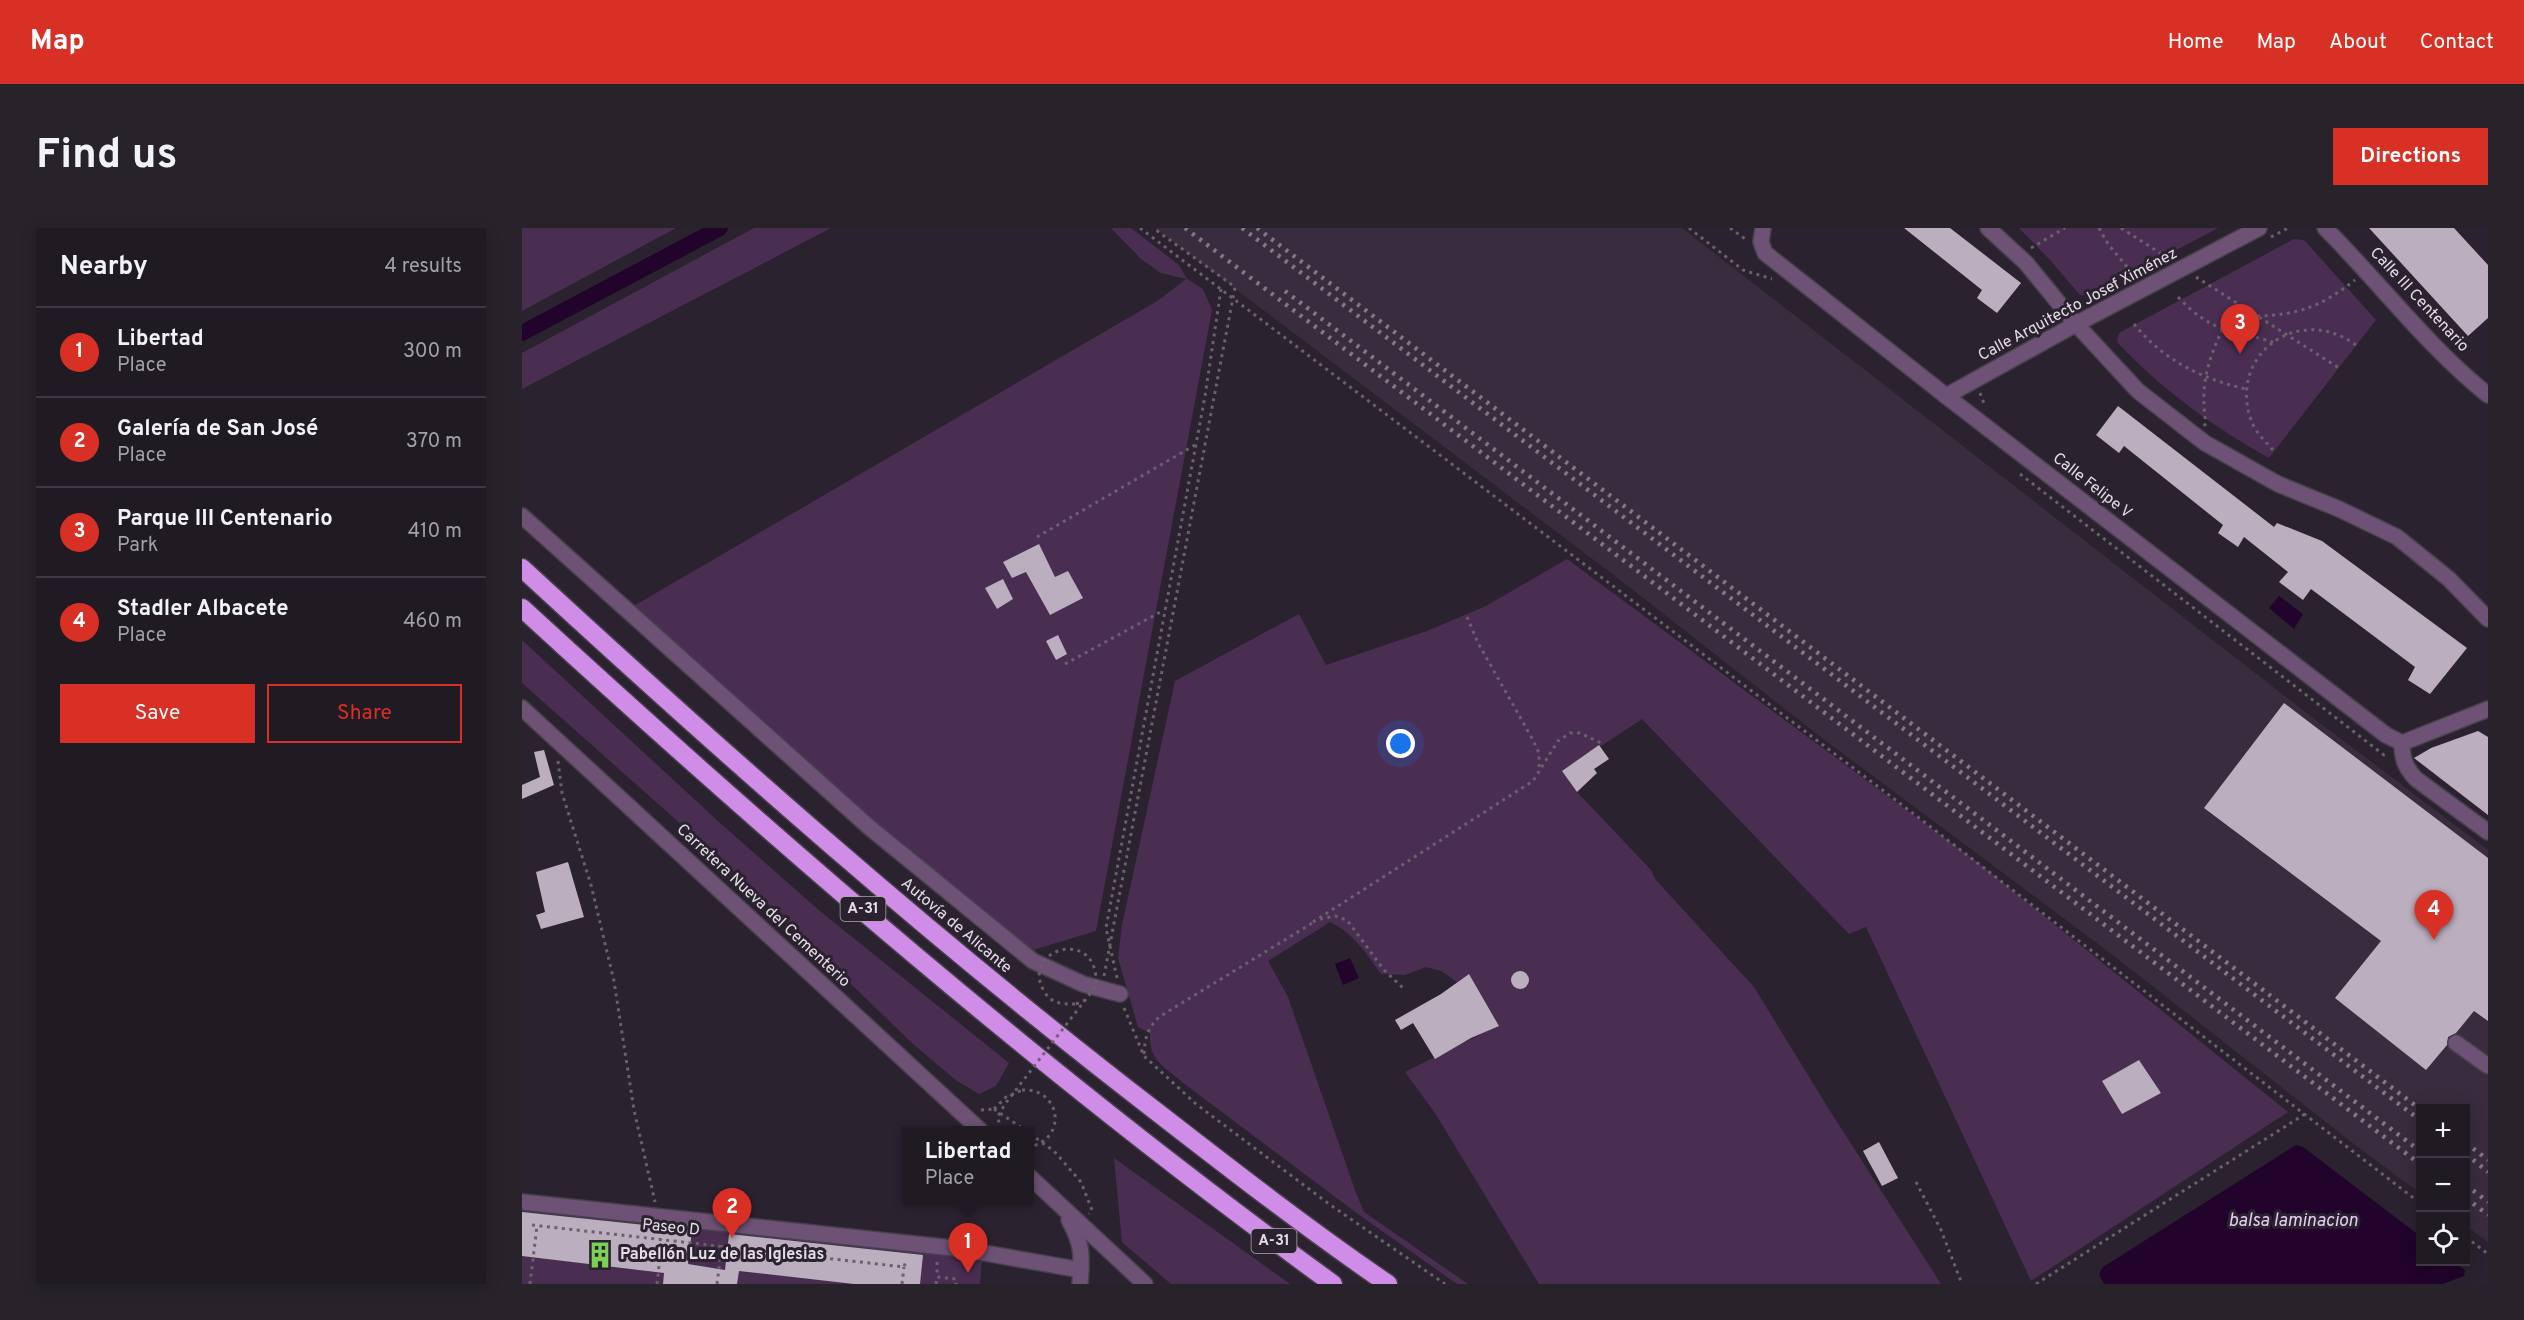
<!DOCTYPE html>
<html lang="en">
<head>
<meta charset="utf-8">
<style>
  body { margin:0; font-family:Overpass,sans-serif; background:#28232b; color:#f1f3f6 }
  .controls { position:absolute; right:18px; bottom:18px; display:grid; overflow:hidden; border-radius:0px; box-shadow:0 3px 15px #0003 }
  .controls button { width:54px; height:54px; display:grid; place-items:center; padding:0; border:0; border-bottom:2px solid #3d3841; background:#201a23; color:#f1f3f6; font:30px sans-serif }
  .you { position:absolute; left:879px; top:516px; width:21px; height:21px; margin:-15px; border:4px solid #fff; border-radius:50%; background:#1a73e8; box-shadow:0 0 0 9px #1a73e833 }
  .badge { display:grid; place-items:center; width:39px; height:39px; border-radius:50%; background:#d93025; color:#fff; font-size:20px; font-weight:700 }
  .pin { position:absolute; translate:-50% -50px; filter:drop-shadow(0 2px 3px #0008) }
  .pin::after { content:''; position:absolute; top:32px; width:21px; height:18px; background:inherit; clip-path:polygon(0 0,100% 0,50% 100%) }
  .popup { position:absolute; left:380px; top:898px; width:132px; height:78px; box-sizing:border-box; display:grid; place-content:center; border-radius:0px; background:#201a23; filter:drop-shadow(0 2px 4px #0005); font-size:20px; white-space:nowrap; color:#a2a1a6 }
  .popup b { font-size:22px; color:#f1f3f6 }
  .popup::after { content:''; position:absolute; left:50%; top:100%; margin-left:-12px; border:12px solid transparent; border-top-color:#201a23 }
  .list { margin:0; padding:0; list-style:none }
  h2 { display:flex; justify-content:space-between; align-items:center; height:78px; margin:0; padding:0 24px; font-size:26px }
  h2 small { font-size:20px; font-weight:400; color:#a2a1a6 }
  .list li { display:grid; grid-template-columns:39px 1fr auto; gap:18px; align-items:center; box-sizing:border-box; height:90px; padding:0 24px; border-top:2px solid #3d3841 }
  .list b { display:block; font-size:22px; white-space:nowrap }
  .list p { margin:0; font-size:20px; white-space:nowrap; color:#a2a1a6 }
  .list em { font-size:20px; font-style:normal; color:#a2a1a6 }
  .actions { display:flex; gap:12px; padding:18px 24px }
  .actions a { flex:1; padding:14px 0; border:2px solid #d93025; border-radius:0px; text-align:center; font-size:21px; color:#d93025 }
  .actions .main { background:#d93025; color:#fff }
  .icon { flex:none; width:33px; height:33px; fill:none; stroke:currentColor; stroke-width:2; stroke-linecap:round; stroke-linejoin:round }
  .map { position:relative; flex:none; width:1966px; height:1056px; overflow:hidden; border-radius:0px }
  header { display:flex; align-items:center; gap:36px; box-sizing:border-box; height:84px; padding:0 30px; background:#d93025; color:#fff }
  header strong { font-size:28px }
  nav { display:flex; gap:33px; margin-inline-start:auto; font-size:21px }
  .intro { display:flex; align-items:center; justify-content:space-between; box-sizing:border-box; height:144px; padding:0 36px }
  h1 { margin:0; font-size:42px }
  .button { padding:15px 27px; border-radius:0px; background:#d93025; color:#fff; font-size:21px; font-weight:700 }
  main { display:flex; gap:36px; padding:0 36px }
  aside { flex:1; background:#201a23; border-radius:0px; box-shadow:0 3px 15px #0003 }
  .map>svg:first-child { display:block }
</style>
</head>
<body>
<header>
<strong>Map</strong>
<nav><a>Home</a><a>Map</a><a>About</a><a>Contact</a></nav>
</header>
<div class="intro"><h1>Find us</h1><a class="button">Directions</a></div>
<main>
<aside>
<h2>Nearby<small>4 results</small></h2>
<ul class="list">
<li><span class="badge">1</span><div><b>Libertad</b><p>Place</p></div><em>300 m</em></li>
<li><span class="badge">2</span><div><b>Galería de San José</b><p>Place</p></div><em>370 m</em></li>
<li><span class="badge">3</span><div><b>Parque III Centenario</b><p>Park</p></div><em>410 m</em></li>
<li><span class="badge">4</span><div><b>Stadler Albacete</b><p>Place</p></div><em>460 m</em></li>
</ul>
<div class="actions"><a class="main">Save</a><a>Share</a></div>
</aside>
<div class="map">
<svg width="1966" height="1056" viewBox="0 0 1966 1056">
  <rect width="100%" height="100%" fill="#2b222f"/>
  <path fill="#392c3e" d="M633,0h527l622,483 184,139v392l-22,-16v-118h-46v85l-66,-49 -245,-192 -287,-214 -203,-159z"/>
  <g fill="#492e52">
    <path d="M0,0h154l-154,83z"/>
    <path d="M232,0h77l-309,161v-36z"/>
    <path d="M589,0h20l48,37 8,14 16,10 9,21 -116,621 -83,25 -491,-429v-20l110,100 527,-307 27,-21 -25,-6 -20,-14z"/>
    <path d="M1497,0h199l-129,68 -9,-1 -30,-35z"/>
    <path d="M1772,11l10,1 72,80 -107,138c-57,-32 -107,-68 -152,-116l2,-9z"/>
    <path d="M1045,331l410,303 311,250 -257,169 -165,-354 -17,7 -207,-215 -79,52 14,21 74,78 4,9 99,108 76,124 111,173h-402l-104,-171 -30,-41 94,-47 -30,-51 -12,8 -16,-11 -15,-4 -21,8 -24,-1c-15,-21 -28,-41 -51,-52l-62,39 20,36 68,196 8,19 104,72h-11l-99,-70 -176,-132c-19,-17 -33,-21 -32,-49l-12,-6 -20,-69 4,-33 53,-244 124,-67 27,51 101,-34 59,-25z"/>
    <path d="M0,412l197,182 102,90 188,151 -13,23 -17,8 -22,-13 -45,-38 -175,-169 -215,-191z"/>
    <path d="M592,930l176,126h-119l-49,-42z"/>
    <path d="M0,981l460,49 -2,26h-458z"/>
  </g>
  <g fill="#21032b">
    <path d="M1757,368l24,18 -9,15 -25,-21z"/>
    <path d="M828,730l9,20 -16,7 -8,-21z"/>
    <path d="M1774,917l7,2 117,89v26h34l11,8 -1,6 -21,8h-339l-5,-10 4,-7z"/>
  </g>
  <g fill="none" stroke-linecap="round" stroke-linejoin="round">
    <path stroke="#21032b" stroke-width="16" d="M0,105l198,-105"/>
  </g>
  <g fill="#baaebf">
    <path d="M1382,0h46l71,55 -24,30 -20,-15 5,-8z"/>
    <path d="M1847,0h85l34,37v53l-20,18z"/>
    <path d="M1596,178l156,121 3,-4 45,18 145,107 -37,46 -22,-14 7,-13 -104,-78 -8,11 -24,-18 9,-10 -44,-35 -6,10 -20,-14 5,-8 -99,-79 -5,7 -23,-18z"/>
    <path d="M517,316l16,33 13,-6 15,27 -33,17 -24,-43 -14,6 -9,-16z"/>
    <path d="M481,351l10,20 -16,10 -12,-21z"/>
    <path d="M536,407l9,19 -11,6 -10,-19z"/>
    <path d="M1762,475l204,155v163l-14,-10 -18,22 -8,4 -1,8 -21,25 -91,-72 46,-57 -177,-133z"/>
    <path d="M1956,503l10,6v78l-74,-57 17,-10z"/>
    <path d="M1077,517l10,14 -15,10 3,4 -20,19 -15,-21z"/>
    <path d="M22,522l10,35 -32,14v-14l18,-8 -6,-25z"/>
    <path d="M46,634l16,55 -43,12 -5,-14 9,-3 -9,-40z"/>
    <circle cx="998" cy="752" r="9"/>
    <path d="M947,746l30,52 -28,12 -36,21 -22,-36 -12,7 -6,-10 46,-26z"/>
    <path d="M1617,832l22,33 -39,21 -20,-33z"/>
    <path d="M1357,914l19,36 -16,8 -19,-35z"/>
    <path d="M0,984l170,18 -4,34 37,6 4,-36 194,21 -3,29h-66l-115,-13 -2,13h-74l1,-11 -142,-17z"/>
  </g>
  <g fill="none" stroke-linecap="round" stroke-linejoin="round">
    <g stroke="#48404c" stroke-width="18">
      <g id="minor">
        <path d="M1241,0l-2,14 4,11 181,143 440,339 16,8"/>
        <path d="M1466,0l38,35 50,61 62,67 67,52 73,41 61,25 58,28 52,42 39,40"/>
        <path d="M1803,0c55,55 102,118 163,167"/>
        <path d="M1424,168l130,-72 183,-96"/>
        <path d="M0,288l347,311 164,134 50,23 37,10"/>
        <path d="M0,480l458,422"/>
        <path d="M1880,515c0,16 3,24 14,36l72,53"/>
        <path d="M1880,515l86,-34"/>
        <path d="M1934,815l32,23"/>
        <path d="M508,949l115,107"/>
        <path d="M0,974l440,47 119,21"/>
        <path d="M547,992c14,25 13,36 11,64"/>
      </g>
    </g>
    <g stroke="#48404c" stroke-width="21">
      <g id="highway">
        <path d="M0,340c205,189 414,374 635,544 76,59 152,118 231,172"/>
        <path d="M0,380c259,238 526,469 811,676"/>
      </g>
    </g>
    <g stroke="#69616c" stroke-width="3" stroke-dasharray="3 4.5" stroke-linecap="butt">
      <path d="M618,0l753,570 527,405"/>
      <path d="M1167,0l54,42 29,9"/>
      <path d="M1208,0l18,13"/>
      <path d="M1577,0l9,16 25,30"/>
      <path d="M1599,0l50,32"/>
      <path d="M1749,9l17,-9"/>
      <path d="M1509,20l34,-20"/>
      <path d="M1674,49l143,91"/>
      <path d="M1656,69c35,37 52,32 95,45"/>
      <path d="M1735,88c42,-1 65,-10 98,-36"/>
      <path d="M1612,96c29,36 68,55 112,65"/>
      <path d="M1458,165l5,13"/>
      <path d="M1682,198l2,-3c-6,-35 1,-61 16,-93"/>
      <path d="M1751,222c-8,-9 -18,-18 -22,-30 -23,-66 48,-117 105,-75"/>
      <path d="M1498,246l364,281 4,-3"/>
      <path d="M515,309l158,-92"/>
      <path d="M945,389l11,26 55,97 6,13v17"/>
      <path d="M543,436l99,-54"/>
      <path d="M36,533l4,32 29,92 23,96 20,129 21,92"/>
      <path d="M798,691l15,-3 12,4 37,50 20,19"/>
      <path d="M791,694l220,-141 25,-40 12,-8h10l23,11"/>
      <path d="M582,748l131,-689 -82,-59"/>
      <path d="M595,750l-11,-50 99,-532 16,-107"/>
      <path d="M554,776l10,-4"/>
      <path d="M602,780l20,48 52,48 133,100 116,80"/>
      <path d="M622,826c1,-16 3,-25 15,-37l155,-95"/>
      <path d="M472,881l31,21"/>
      <path d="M472,881l12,-12 16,-7"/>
      <path d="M459,882l13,-1"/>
      <path d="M508,906l24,17 27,31 11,28 -3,4"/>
      <path d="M1394,954l25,48 21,54"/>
      <path d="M10,997l372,42 2,-6"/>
      <path d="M1944,1009l22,17"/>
      <path d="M415,1034v15"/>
      <path d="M8,1056l7,-58"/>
      <path d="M135,1056l5,-45"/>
      <path d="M195,1056l5,-39"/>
      <path d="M380,1056l2,-17"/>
      <path d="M414,1056l1,-7 19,2v5"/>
      <path d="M1514,1056l269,-170"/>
    </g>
    <use href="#minor" stroke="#6d5276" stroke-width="15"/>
    <use href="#highway" stroke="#d08de7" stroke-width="18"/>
    <g stroke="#807883" stroke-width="4.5" stroke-dasharray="3 6" stroke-linecap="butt">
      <path d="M663,0l1235,936"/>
      <path d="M720,0l1178,892"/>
      <path d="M735,0l1163,881"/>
      <path d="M763,63l1135,860"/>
      <path d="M1944,915l22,17"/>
      <path d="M1944,926l22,18"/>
      <path d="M1944,957l22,17"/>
      <path d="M1944,970l22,17"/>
    </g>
    <g stroke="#69616c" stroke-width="3" stroke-dasharray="3 4.5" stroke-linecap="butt">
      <path d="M500,862c39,-2 46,48 8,57"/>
      <path d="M478,902l-2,-14 7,-12 91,-118c4,-61 -77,-37 -52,5 7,13 18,13 32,13"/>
    </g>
  </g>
  <defs>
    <g id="building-bare" transform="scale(2.07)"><path d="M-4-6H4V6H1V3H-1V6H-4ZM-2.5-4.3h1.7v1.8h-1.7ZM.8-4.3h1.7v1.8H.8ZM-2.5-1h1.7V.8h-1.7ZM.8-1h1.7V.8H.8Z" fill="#7cd155" stroke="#2b222f" stroke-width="2.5" paint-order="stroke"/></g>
  </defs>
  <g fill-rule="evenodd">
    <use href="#building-bare" x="78" y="1027"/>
  </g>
  <g text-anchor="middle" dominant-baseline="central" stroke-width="6" stroke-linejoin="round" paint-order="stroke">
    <g fill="#2b222f" stroke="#aca5ae" stroke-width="1.5">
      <rect x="318.5" y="669" width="45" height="24" rx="4.5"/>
      <rect x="729.5" y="1001" width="45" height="24" rx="4.5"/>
    </g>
    <g font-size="15" font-weight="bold" fill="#e3dde5">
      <text x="341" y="681">A-31</text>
      <text x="752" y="1013">A-31</text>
    </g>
    <g font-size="16" fill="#e3dde5" stroke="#2b222f">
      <text transform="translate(1897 72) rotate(47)">Calle III Centenario</text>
      <text transform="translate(1556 77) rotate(-28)">Calle Arquitecto Josef Ximénez</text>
      <text transform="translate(1570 258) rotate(38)">Calle Felipe V</text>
      <text transform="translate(241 678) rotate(43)">Carretera Nueva del Cementerio</text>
      <text transform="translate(434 698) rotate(40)">Autovía de Alicante</text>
      <text transform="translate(149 1000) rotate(6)">Paseo D</text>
    </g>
    <g font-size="16" font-weight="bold" fill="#e3dde5" stroke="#2b222f" text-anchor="start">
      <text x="98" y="1027">Pabellón Luz de las Iglesias</text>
    </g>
    <g font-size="18" font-style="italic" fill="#ebcbf7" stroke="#2b222f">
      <text x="1771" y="993">balsa laminacion</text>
    </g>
  </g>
</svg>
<div class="controls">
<button>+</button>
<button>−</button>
<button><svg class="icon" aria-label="locate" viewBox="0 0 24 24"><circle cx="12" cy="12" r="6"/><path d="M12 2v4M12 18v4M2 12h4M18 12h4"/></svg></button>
</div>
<div class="you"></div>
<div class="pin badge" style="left:446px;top:1045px">1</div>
<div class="popup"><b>Libertad</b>Place</div>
<div class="pin badge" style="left:210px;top:1010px">2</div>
<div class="pin badge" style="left:1718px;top:126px">3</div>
<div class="pin badge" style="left:1912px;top:712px">4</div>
</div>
</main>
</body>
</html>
